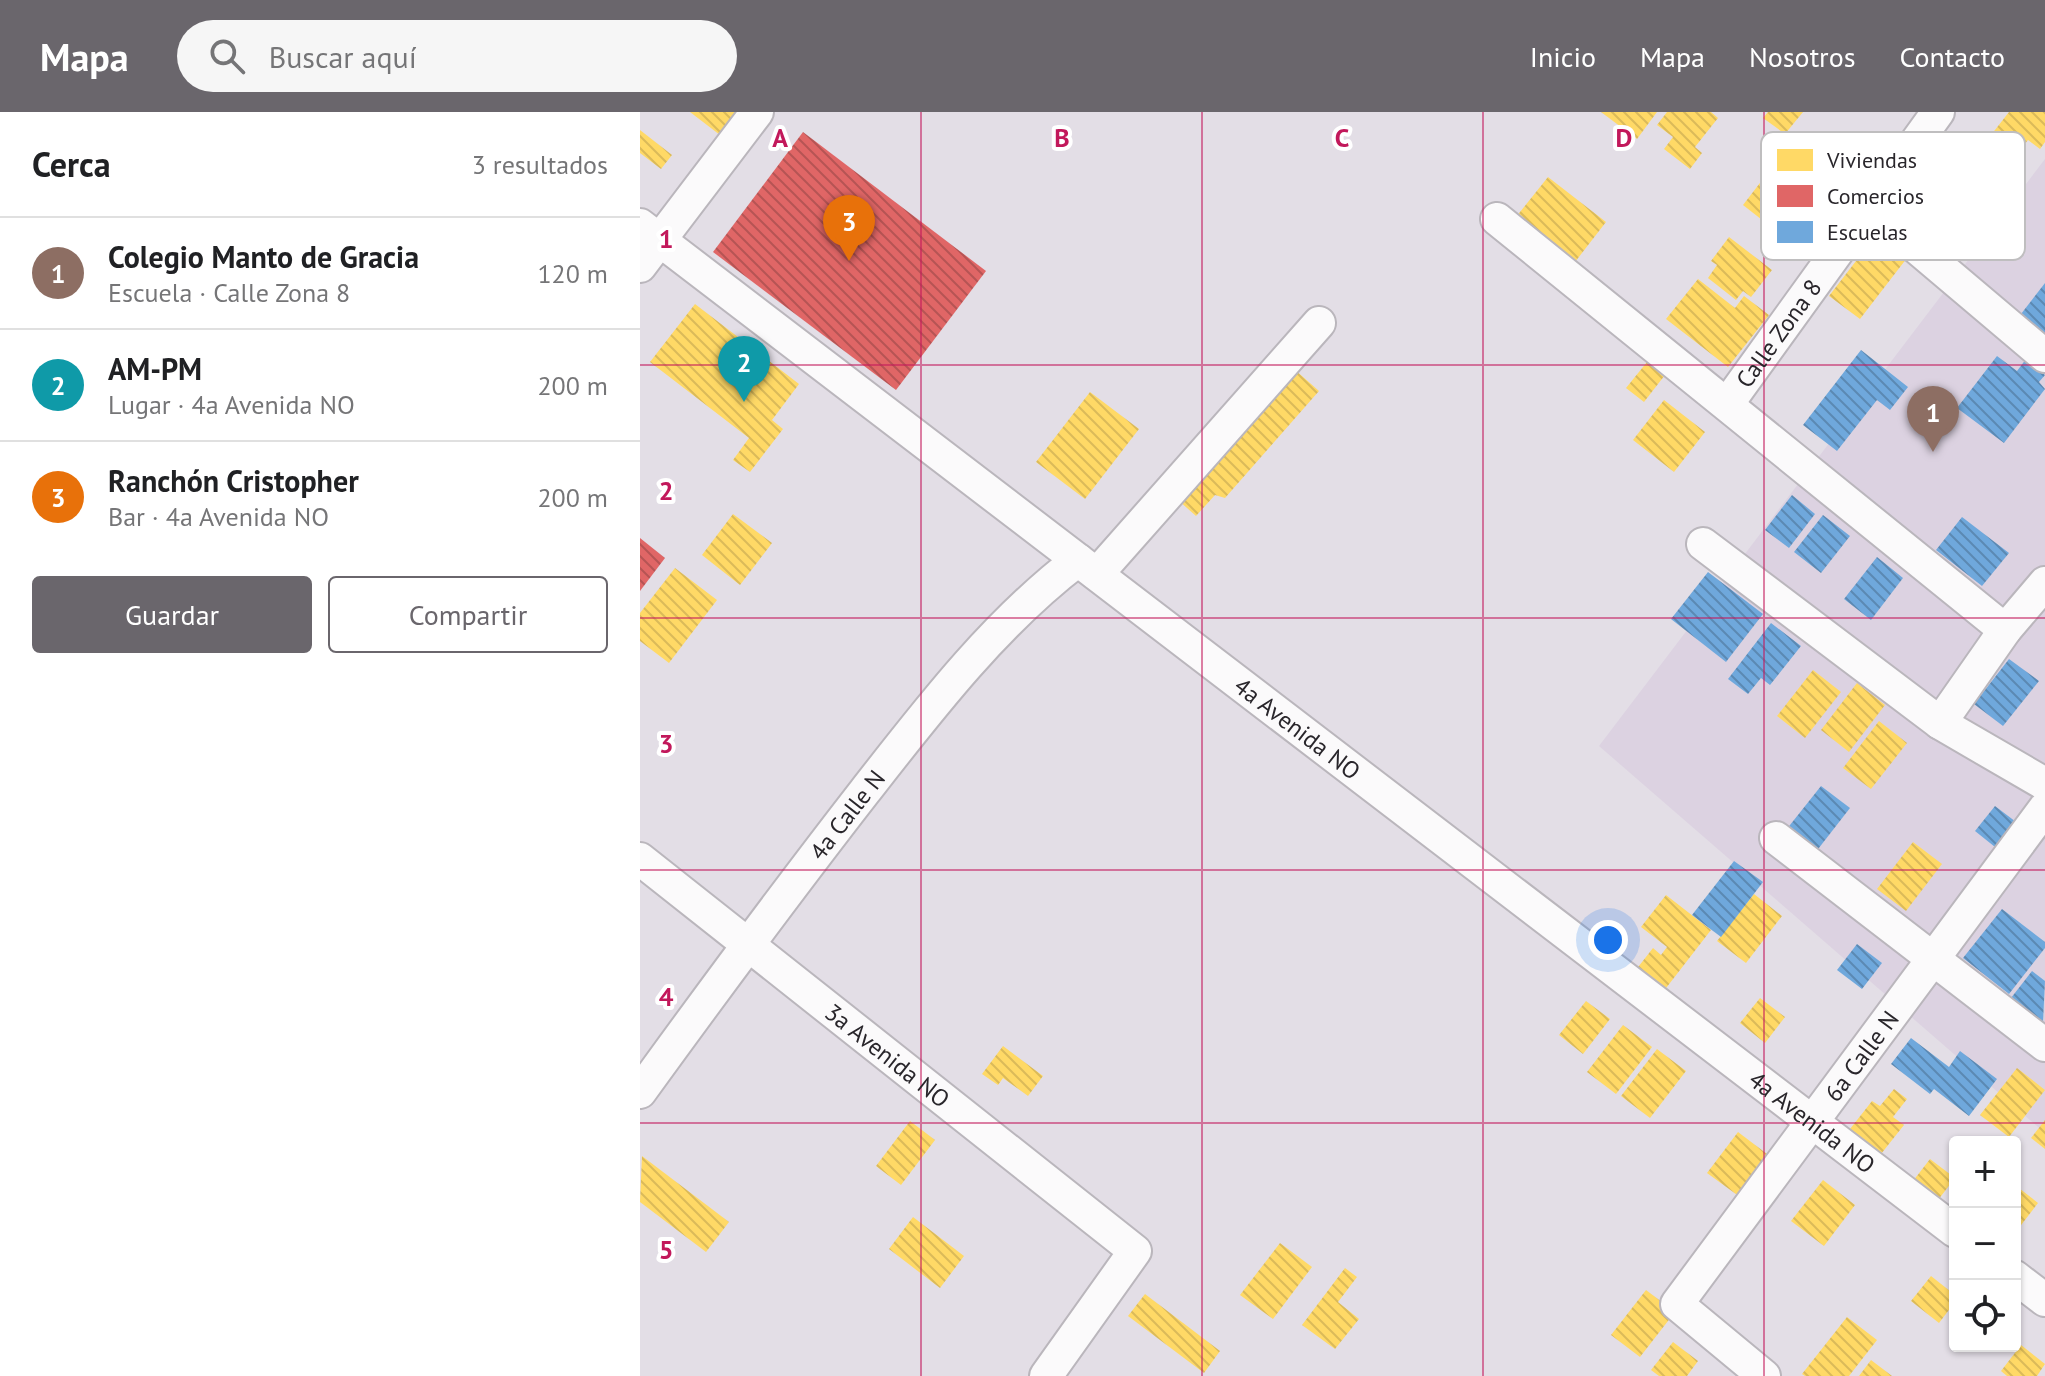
<!DOCTYPE html>
<html lang="es">
<head>
<meta charset="utf-8">
<style>
  body { margin:0; font-family:"PT Sans",sans-serif; background:#f6f6f6; color:#202124 }
  .controls { position:absolute; right:24px; bottom:24px; display:grid; overflow:hidden; border-radius:8px; box-shadow:0 2px 6px #0004 }
  .controls button { width:72px; height:72px; display:grid; place-items:center; padding:0; border:0; border-bottom:2px solid #e0e0e0; background:#fff; color:#202124; font:40px sans-serif }
  .you { position:absolute; left:968px; top:828px; width:28px; height:28px; margin:-20px; border:6px solid #fff; border-radius:50%; background:#1a73e8; box-shadow:0 0 0 12px #1a73e833 }
  .badge { display:grid; place-items:center; width:52px; height:52px; border-radius:50%; background:#6a666c; color:#fff; font-size:26px; font-weight:700 }
  .pin { position:absolute; translate:-50% -66px; filter:drop-shadow(0 2px 4px #0008) }
  .pin::after { content:''; position:absolute; top:42px; width:28px; height:24px; background:inherit; clip-path:polygon(0 0,100% 0,50% 100%) }
  .list { margin:0; padding:0; list-style:none }
  h2 { display:flex; justify-content:space-between; align-items:center; height:104px; margin:0; padding:0 32px; font-size:34px }
  h2 small { font-size:26px; font-weight:400; color:#757577 }
  .list li { display:grid; grid-template-columns:52px 1fr auto; gap:24px; align-items:center; box-sizing:border-box; height:112px; padding:0 32px; border-top:2px solid #e0e0e0 }
  .list b { display:block; font-size:30px; white-space:nowrap }
  .list p { margin:0; font-size:26px; white-space:nowrap; color:#757577 }
  .list em { font-size:26px; font-style:normal; color:#757577 }
  .actions { display:flex; gap:16px; padding:24px 32px }
  .actions a { flex:1; padding:18px 0; border:2px solid #6a666c; border-radius:8px; text-align:center; font-size:28px; color:#6a666c }
  .actions .main { background:#6a666c; color:#fff }
  .icon { flex:none; width:44px; height:44px; fill:none; stroke:currentColor; stroke-width:2; stroke-linecap:round; stroke-linejoin:round }
  .map { position:relative; flex:none; width:1405px; height:1264px; overflow:hidden }
  header { display:flex; align-items:center; gap:48px; box-sizing:border-box; height:112px; padding:0 40px; background:#6a666c; color:#fff }
  header strong { font-size:38px }
  nav { display:flex; gap:44px; margin-inline-start:auto; font-size:28px }
  .search { width:560px; height:72px; background:#f6f6f6; display:flex; align-items:center; gap:20px; box-sizing:border-box; padding:0 28px; border-radius:44px; color:#757577; font-size:30px }
  main { display:flex }
  aside { flex:1; background:#fff }
  .map>svg:first-child { display:block }
</style>
</head>
<body>
<header>
<strong>Mapa</strong>
<div class="search"><svg class="icon" aria-label="search" viewBox="0 0 24 24"><circle cx="10" cy="10" r="6"/><path d="M15 15l6 6"/></svg>Buscar aquí</div>
<nav><a>Inicio</a><a>Mapa</a><a>Nosotros</a><a>Contacto</a></nav>
</header>
<main>
<aside>
<h2>Cerca<small>3 resultados</small></h2>
<ul class="list">
<li><span class="badge" style="background:#8d6e63">1</span><div><b>Colegio Manto de Gracia</b><p>Escuela · Calle Zona 8</p></div><em>120 m</em></li>
<li><span class="badge" style="background:#0f9aa8">2</span><div><b>AM-PM</b><p>Lugar · 4a Avenida NO</p></div><em>200 m</em></li>
<li><span class="badge" style="background:#e8710a">3</span><div><b>Ranchón Cristopher</b><p>Bar · 4a Avenida NO</p></div><em>200 m</em></li>
</ul>
<div class="actions"><a class="main">Guardar</a><a>Compartir</a></div>
</aside>
<div class="map">
<svg width="1405" height="1264" viewBox="0 0 1405 1264">
  <defs>
    <pattern id="homes-back-hatch" width="6" height="6" patternUnits="userSpaceOnUse" patternTransform="scale(2)"><rect width="6" height="6" fill="#ffd966"/><path d="M-1 5l2 2M0 0l6 6M5-1l2 2" fill="none" stroke="#dbba59"/></pattern>
    <pattern id="shops-back-hatch" width="6" height="6" patternUnits="userSpaceOnUse" patternTransform="scale(2)"><rect width="6" height="6" fill="#e06666"/><path d="M-1 5l2 2M0 0l6 6M5-1l2 2" fill="none" stroke="#b65454"/></pattern>
    <pattern id="schools-back-hatch" width="6" height="6" patternUnits="userSpaceOnUse" patternTransform="scale(2)"><rect width="6" height="6" fill="#6fa8dc"/><path d="M-1 5l2 2M0 0l6 6M5-1l2 2" fill="none" stroke="#5b89b3"/></pattern>
  </defs>
  <rect width="100%" height="100%" fill="#e3dee6"/>
  <path fill="#dcd2e1" d="M1405,47v974l-446,-387z"/>
  <g fill="url(#homes-back-hatch)">
    <path d="M50,0h47l-17,23z"/>
    <path d="M961,0h56l-20,27z"/>
    <path d="M1027,0h44l7,6 -23,29 7,6 -12,16 -26,-20 9,-12 -16,-12z"/>
    <path d="M1128,0h35l-18,22 -22,-16z"/>
    <path d="M1369,0h36v30l-5,7 -12,-9 -18,23 -26,-19z"/>
    <path d="M0,18l32,25 -11,14 -21,-16z"/>
    <path d="M908,65l58,45 -31,40 -59,-45z"/>
    <path d="M1123,67l52,40 -21,26 -51,-40z"/>
    <path d="M1214,119l11,9 7,-9 35,27 -47,61 -31,-23 27,-35 -7,-5z"/>
    <path d="M1089,125l43,33 -21,27 -8,-6 -7,9 -28,-22 9,-13 -6,-4z"/>
    <path d="M1058,167l37,29 9,-12 25,19 -41,52 -62,-48z"/>
    <path d="M55,192l104,80 -27,36 11,9 -33,43 -17,-12 16,-22 -99,-76z"/>
    <path d="M1007,250l18,13 -21,27 -18,-14z"/>
    <path d="M654,257l25,22 -94,107 -10,-3 -19,21 -18,-16z"/>
    <path d="M450,280l49,37 -54,70 -49,-37z"/>
    <path d="M1024,288l41,32 -31,40 -41,-32z"/>
    <path d="M93,402l39,29 -32,42 -38,-30z"/>
    <path d="M35,456l42,32 -48,63 -29,-22v-28z"/>
    <path d="M1173,558l28,22 -36,46 -28,-22z"/>
    <path d="M1217,571l28,22 -36,47 -28,-22z"/>
    <path d="M1239,609l28,22 -36,46 -28,-21z"/>
    <path d="M1273,730l29,22 -36,47 -29,-22z"/>
    <path d="M1114,782l28,22 -36,47 -29,-22z"/>
    <path d="M1026,783l45,35 -48,62 -28,-21 18,-23 8,7 6,-8 -26,-20z"/>
    <path d="M1120,886l25,19 -20,26 -25,-20z"/>
    <path d="M946,889l24,18 -27,35 -24,-19z"/>
    <path d="M983,913l29,22 -36,47 -29,-22z"/>
    <path d="M363,934l40,30 -15,20 -25,-18 -5,7 -16,-11z"/>
    <path d="M1017,937l29,22 -36,47 -29,-22z"/>
    <path d="M1377,956l28,22 -36,47 -29,-22z"/>
    <path d="M1254,977l13,10 -14,18 11,8 -23,29 -31,-25 22,-28 8,5z"/>
    <path d="M1405,1008v29l-14,-11z"/>
    <path d="M270,1009l25,19 -34,45 -25,-19z"/>
    <path d="M1098,1020l33,25 -31,40 -33,-24z"/>
    <path d="M2,1044l87,66 -23,30 -66,-50z"/>
    <path d="M1290,1047l25,19 -17,22 -25,-19z"/>
    <path d="M1183,1068l32,25 -31,41 -33,-25z"/>
    <path d="M1375,1073l23,18 -23,30z"/>
    <path d="M273,1105l51,39 -24,32 -51,-39z"/>
    <path d="M640,1131l32,24 -39,52 -33,-24z"/>
    <path d="M705,1156l12,9 -19,25 21,17 -24,30 -33,-24z"/>
    <path d="M1291,1164l24,19v7l-16,21 -28,-22z"/>
    <path d="M1006,1178l29,22 -35,45 -29,-22z"/>
    <path d="M505,1182l75,57 -16,22 -76,-57z"/>
    <path d="M1207,1205l30,23 -28,36h-44l-3,-2z"/>
    <path d="M1033,1230l25,19 -11,15h-28l-8,-6z"/>
    <path d="M1381,1233l24,19 -8,12h-30l-6,-5z"/>
    <path d="M1231,1248l21,16h-33z"/>
  </g>
  <g fill="url(#shops-back-hatch)">
    <path d="M163,20l183,139 -90,119 -183,-138z"/>
    <path d="M0,426l25,20 -25,33z"/>
  </g>
  <g fill="url(#schools-back-hatch)">
    <path d="M1405,171v63l-31,-23z"/>
    <path d="M1221,238l47,37 -18,23 -13,-10 -40,51 -34,-26z"/>
    <path d="M1357,244l20,15 9,-12 19,16 -6,7 6,7 -41,54 -47,-35z"/>
    <path d="M1152,383l23,19 -26,34 -24,-18z"/>
    <path d="M1183,403l27,21 -29,37 -27,-21z"/>
    <path d="M1322,405l47,36 -27,33 -46,-36z"/>
    <path d="M1237,445l26,21 -32,42 -27,-21z"/>
    <path d="M1068,460l55,42 -37,48 -55,-43z"/>
    <path d="M1131,511l30,23 -31,39 -9,-7 -13,16 -20,-15z"/>
    <path d="M1369,547l30,22 -36,45 -29,-22z"/>
    <path d="M1181,674l29,22 -35,45 -29,-23z"/>
    <path d="M1355,694l25,19 -20,26 -25,-20z"/>
    <path d="M1094,749l29,21 -42,55 -29,-22z"/>
    <path d="M1362,797l43,33v6l-36,46 -46,-36z"/>
    <path d="M1217,832l25,19 -20,26 -25,-19z"/>
    <path d="M1392,859l13,10 -2,41 -32,-24z"/>
    <path d="M1271,926l38,29 11,-16 37,28 -28,37 -35,-27 -4,5 -39,-30z"/>
  </g>
  <g fill="none" stroke-linecap="round" stroke-linejoin="round">
    <g stroke="#bab6bc" stroke-width="36">
      <g id="minor">
        <path d="M1245,73l18,51 142,120"/>
        <path d="M857,107l508,411"/>
        <path id="s1" d="M0,113l1315,1006"/>
        <path d="M0,154l117,-154"/>
        <path id="s2" d="M1088,291l210,-291"/>
        <path d="M1063,432l237,179 105,61"/>
        <path d="M457,462l222,-251"/>
        <path d="M1300,611l65,-93 40,-47"/>
        <path d="M1136,726l269,207"/>
        <path id="s3" d="M0,747l495,392 -89,125"/>
        <path id="s4" d="M0,980c74,-102 148,-202 225,-301 64,-82 130,-168 213,-231"/>
        <path d="M1375,1165l30,23"/>
        <path id="s5" d="M1124,1264l-87,-72 368,-496"/>
      </g>
    </g>
    <use href="#minor" stroke="#fbfafb" stroke-width="32"/>
  </g>
  <path fill="none" stroke="#c2185b" stroke-width="2" stroke-opacity="0.55" d="M281,0v1264M562,0v1264M843,0v1264M1124,0v1264M0,253h1405M0,506h1405M0,758h1405M0,1011h1405"/>
  <g text-anchor="middle" dominant-baseline="central" stroke-width="8" stroke-linejoin="round" paint-order="stroke">
    <g font-size="24" fill="#29262b" stroke="#fff">
      <text stroke="none"><textPath href="#s2" startOffset="86">Calle Zona 8</textPath></text>
      <text stroke="none"><textPath href="#s1" startOffset="828">4a Avenida NO</textPath></text>
      <text stroke="none"><textPath href="#s4" startOffset="346">4a Calle N</textPath></text>
      <text stroke="none"><textPath href="#s3" startOffset="316">3a Avenida NO</textPath></text>
      <text stroke="none"><textPath href="#s5" startOffset="422">6a Calle N</textPath></text>
      <text stroke="none"><textPath href="#s1" startOffset="1476">4a Avenida NO</textPath></text>
    </g>
  </g>
  <rect x="1121" y="20" width="264" height="128" rx="12" fill="#fff" stroke="#bfbebf" stroke-width="2"/>
  <rect x="1137" y="37" width="36" height="22" fill="#ffd966"/>
  <rect x="1137" y="73" width="36" height="22" fill="#e06666"/>
  <rect x="1137" y="109" width="36" height="22" fill="#6fa8dc"/>
  <g font-size="22" fill="#29262b">
    <text x="1187" y="56">Viviendas</text>
    <text x="1187" y="92">Comercios</text>
    <text x="1187" y="128">Escuelas</text>
  </g>
  <g font-size="26" text-anchor="middle" font-weight="bold" fill="#c2185b" stroke="#fff" stroke-width="8" stroke-linejoin="round" paint-order="stroke">
    <text x="140" y="35">A</text>
    <text x="422" y="35">B</text>
    <text x="702" y="35">C</text>
    <text x="984" y="35">D</text>
    <text x="26" y="136">1</text>
    <text x="26" y="388">2</text>
    <text x="26" y="641">3</text>
    <text x="26" y="894">4</text>
    <text x="26" y="1147">5</text>
  </g>
</svg>
<div class="controls">
<button>+</button>
<button>−</button>
<button><svg class="icon" aria-label="locate" viewBox="0 0 24 24"><circle cx="12" cy="12" r="6"/><path d="M12 2v4M12 18v4M2 12h4M18 12h4"/></svg></button>
</div>
<div class="you"></div>
<div class="pin badge" style="left:1293px;top:340px;background:#8d6e63">1</div>
<div class="pin badge" style="left:104px;top:290px;background:#0f9aa8">2</div>
<div class="pin badge" style="left:209px;top:149px;background:#e8710a">3</div>
</div>
</main>
</body>
</html>
